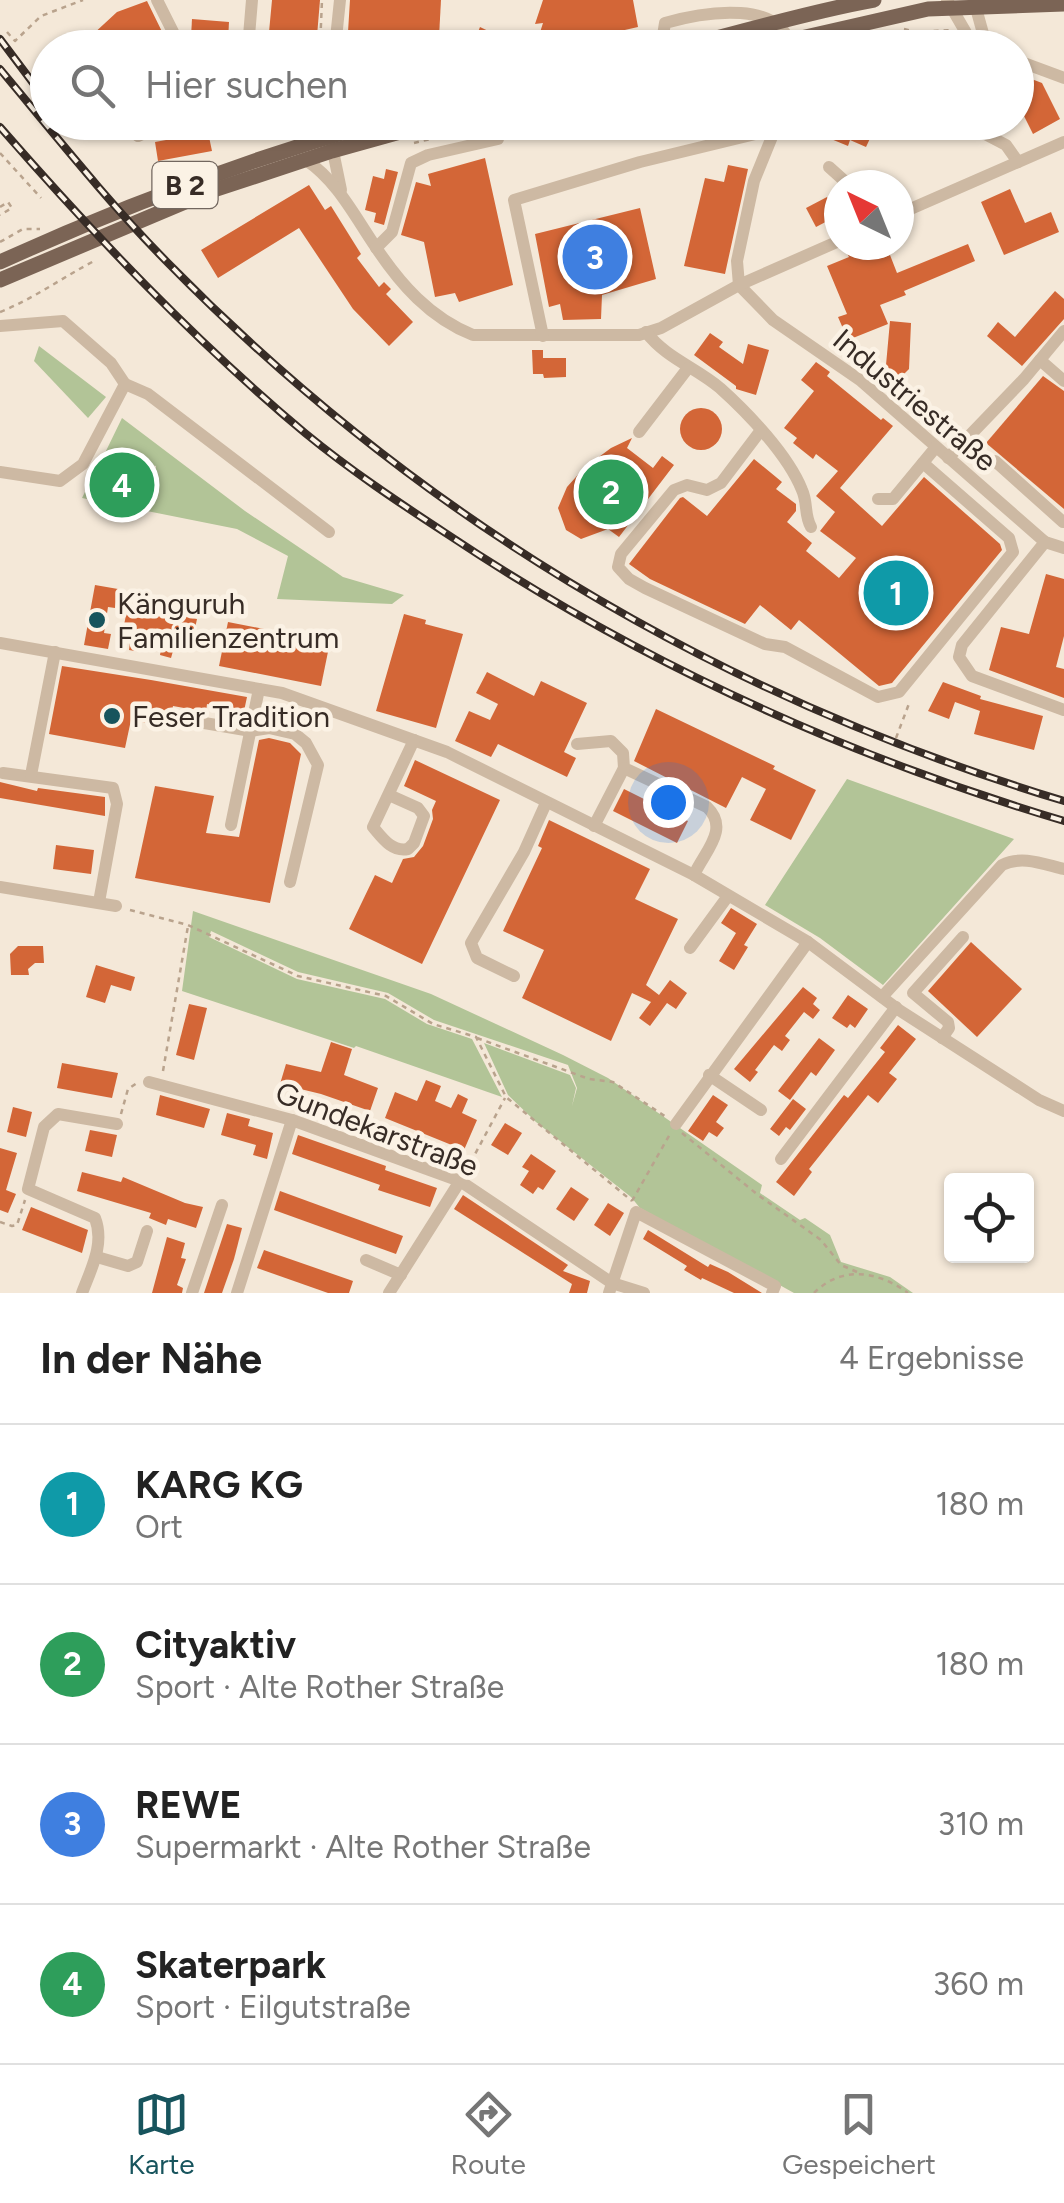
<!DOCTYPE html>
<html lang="de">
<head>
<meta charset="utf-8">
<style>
  body { margin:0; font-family:Figtree,sans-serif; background:#f6f6f6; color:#222 }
  .controls { position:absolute; right:30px; bottom:30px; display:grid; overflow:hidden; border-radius:10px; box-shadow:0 2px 8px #0004 }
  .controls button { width:90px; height:90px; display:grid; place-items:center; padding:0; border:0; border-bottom:2px solid #e0e0e0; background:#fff; color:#222; font:50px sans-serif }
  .compass { position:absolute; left:824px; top:170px; width:90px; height:90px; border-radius:50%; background:#fff; box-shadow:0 2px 8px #0004; rotate:317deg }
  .you { position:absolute; left:668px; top:802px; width:35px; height:35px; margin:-25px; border:8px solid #fff; border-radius:50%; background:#1a73e8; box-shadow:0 0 0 15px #1a73e833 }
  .badge { display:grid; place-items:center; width:65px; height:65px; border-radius:50%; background:#17545d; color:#fff; font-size:32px; font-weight:700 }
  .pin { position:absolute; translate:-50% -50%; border:5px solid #fff; box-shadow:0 2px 10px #0006 }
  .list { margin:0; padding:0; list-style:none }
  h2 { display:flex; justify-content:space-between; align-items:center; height:130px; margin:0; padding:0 40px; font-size:42px }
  h2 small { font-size:32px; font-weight:400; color:#767676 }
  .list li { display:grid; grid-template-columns:65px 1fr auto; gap:30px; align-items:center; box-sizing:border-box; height:160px; padding:0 40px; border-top:2px solid #e0e0e0 }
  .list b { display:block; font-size:38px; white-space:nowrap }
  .list p { margin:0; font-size:32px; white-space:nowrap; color:#767676 }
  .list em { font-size:32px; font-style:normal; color:#767676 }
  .icon { flex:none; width:55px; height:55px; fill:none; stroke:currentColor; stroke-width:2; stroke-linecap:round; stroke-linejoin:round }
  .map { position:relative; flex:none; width:1064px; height:1293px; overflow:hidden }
  .search { position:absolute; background:#fff; box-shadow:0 2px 8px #0004; left:30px; right:30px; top:30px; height:110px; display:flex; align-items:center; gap:25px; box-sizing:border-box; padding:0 35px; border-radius:55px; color:#767676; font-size:38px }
  .sheet { height:770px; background:#fff }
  nav { display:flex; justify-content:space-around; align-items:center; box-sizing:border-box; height:140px; border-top:2px solid #e0e0e0; background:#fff; font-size:28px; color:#767676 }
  nav a { display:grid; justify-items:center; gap:5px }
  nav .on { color:#17545d }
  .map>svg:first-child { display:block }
</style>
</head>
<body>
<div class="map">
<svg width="1064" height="1293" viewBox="0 0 1064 1293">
  <rect width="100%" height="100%" fill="#f4e8d8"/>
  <g fill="#b2c497">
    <path d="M39,346l67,51 -18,21 -54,-57z"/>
    <path d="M122,418l123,93 98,66 61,18 -12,9 -115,-5 11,-43 -51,-27 -155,-31 21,-43 53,15v-4l-51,-13z"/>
    <path d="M847,779l167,60 -131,146 -63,-47 -55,-33z"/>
    <path d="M193,911l238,83 132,61 45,23 154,107 -2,8 40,27 5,-2 25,17 11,27 49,15 23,16h-119l-154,-85 -9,-11 -95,-75 -28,-27 -24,-52 86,32 6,13 -4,18 5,-18 -9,-23 -134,-45 -46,-27 -90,-21 -87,-41 -2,6 88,42 88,20 42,25 45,15 30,58 -146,-51 -2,2 -172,-57z"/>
  </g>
  <g fill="#d36637">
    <path d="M272,0h48l-3,36 -48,-4z"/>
    <path d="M350,0h91l-2,37 -91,-5z"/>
    <path d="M543,0h90l5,27 -53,12 1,4 -14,5h-37l8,-25 -8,1z"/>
    <path d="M147,1l23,47h-30l-6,-12 -13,12h-43l39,-36z"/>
    <path d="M192,19l37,3 -1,18 -37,-3z"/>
    <path d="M480,27l23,11 -5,10h-55l3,-10 21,-6 9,5z"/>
    <path d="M1016,73l26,10 18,36 -27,15 -12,-24 -5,-2z"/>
    <path d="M838,123l17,7 3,-7 16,7 -8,17 -16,-7 -2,6 -17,-7z"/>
    <path d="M182,128l1,8 25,-4 4,19 -54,10 -3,-19 11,-2 -1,-5z"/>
    <path d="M485,158l28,127 -54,17 -4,-9 -20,4 -11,-55 -23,-7 15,-53 15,4 -3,-12z"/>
    <path d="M728,165l20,4 -23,105 -41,-8 21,-88 19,4z"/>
    <path d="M386,169l12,3 -14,53 -10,-3 2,-9 -11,-3 8,-34 11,3z"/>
    <path d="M309,185l16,25 6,-4 30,48 -4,4 22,29 5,-5 7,7 -5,5 27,28 -24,24 -36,-37 -54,-81 -81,50 -17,-28z"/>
    <path d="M1010,189l15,34 26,-11 8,20 -55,23 -23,-53z"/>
    <path d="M827,197l10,19 -21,11 -10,-19z"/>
    <path d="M640,208l16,71 -54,16 -1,24 -38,1 -3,-16 -11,3 -14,-73z"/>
    <path d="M968,244l7,17 -71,30 2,4 -26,10 8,19 -40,16 -10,-23 9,-3 -20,-48 22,-9 -3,-6 14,-6h17l5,13 8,-3 7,18z"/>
    <path d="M1055,291l9,8v20l-42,47 -35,-30 11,-14 17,15z"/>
    <path d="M890,321l21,2 -2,46 -17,17 -13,-14 7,-7z"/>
    <path d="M710,333l13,9 -4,5 24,17 5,-20 21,6 -13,45 -20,-6v-3l-42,-31z"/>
    <path d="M532,350h11v8h23v19l-22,1 -1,-4h-10z"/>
    <path d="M816,362l14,10 -3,4 54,44 2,-2 10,8 -53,62 42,38 42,-49 76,67 2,6 -110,133 -13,3 -80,-66 -8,10 -31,-25 -15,19 -95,-45 -21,-15 51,-66 3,-1 24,19 47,-57 28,23 -6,7 20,15v7l-9,11 25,21 -6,8 33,27 17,-20 -36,-27 15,-19 -19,-16 22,-25 -22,-17 -3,5 -20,-16 4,-5 -13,-10 30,-37 -13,-11z"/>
    <path d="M1043,376l21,15v118l-78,-66z"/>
    <circle cx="701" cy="429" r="21"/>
    <path d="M632,438l-5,10 26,20 9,-12 12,9 -55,72 -11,-8 -27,10 -15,-9 -8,-22 9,-21 17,-19 27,-20z"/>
    <path d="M1046,574l18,5v57l-8,31 8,2v29l-75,-28 12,-43 28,7z"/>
    <path d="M95,585l23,4 -3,19 -7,-1 -4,26 7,1 -3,15 -24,-4z"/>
    <path d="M128,605l69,14 -3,14 -8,-2 -5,21 -8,-1 -2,7 -11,-3 1,-6 -18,-4 -2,7 -12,-2 1,-8 -9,-2z"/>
    <path d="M404,614l22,6 -1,4 38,10 -27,94 -60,-17z"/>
    <path d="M228,622l102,20 -9,44 -102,-20z"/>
    <path d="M62,666l89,14 96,17 -3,14 -37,-7 -1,8 -33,-6 -4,21 -38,-7 -6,28 -76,-14z"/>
    <path d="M487,672l47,24 7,-15 46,22 -23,49 12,6 -9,19 -69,-33 -7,13 -36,-16 14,-30 21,9 8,-16 -22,-11z"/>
    <path d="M943,682l38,14 -1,3 63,17 -9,34 -60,-16 6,-23 -25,-9 -6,17 -21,-8z"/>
    <path d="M656,709l119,57 -2,3 43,21 -25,50 -41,-20 16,-31 -24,-12 -16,31 -92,-47z"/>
    <path d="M269,738l21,5 11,11 -31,149 -135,-25 20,-92 59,10 -8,37 33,4 20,-97z"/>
    <path d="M415,760l85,40 -78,164 -73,-35 26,-54 17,8 11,-24 11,-2 9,-11 10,-27 -1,-9 4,-9 -32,-15z"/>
    <path d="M0,782l37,9 1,-3 67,9v19l-105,-18z"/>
    <path d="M624,789l32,16 3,-5 11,6 -2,5 20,10 -11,22 -64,-32z"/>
    <path d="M549,820l101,49 -15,30 43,20 -32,66 13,10 11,-15 17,13 -11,16 -9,-6 -17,23 -11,-8 12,-16 -19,-9 -21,48 -89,-43 22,-48 -41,-19 39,-83 -4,-2z"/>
    <path d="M56,845l38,5 -3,24 -38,-5z"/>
    <path d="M731,908l26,16 -13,21 4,2 -14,23 -15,-9 17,-28 -15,-10z"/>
    <path d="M971,942l51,47 -45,48 -49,-46z"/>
    <path d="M18,946h25l1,17h-9l-7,6 1,6h-18l-1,-21z"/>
    <path d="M96,965l39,12 -4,14 -20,-6 -6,18 -19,-6z"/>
    <path d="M803,987l14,11 -4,6 7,6 -7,9 -9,-7 -19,24 5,4 -8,11 -8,-6 -19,25 3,2 -8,10 -16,-13z"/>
    <path d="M848,995l20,14 -13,19 -5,-4 -3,4 -15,-10z"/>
    <path d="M189,1004l18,4 -13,52 -18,-5z"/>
    <path d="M898,1025l18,14 -27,34 8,6 -19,24 -10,-8 -59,74 3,3 -18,24 -18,-14 68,-87 4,3 37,-46 -5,-4z"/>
    <path d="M819,1038l16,12 -19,26 -5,-4 -21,28 -12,-9z"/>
    <path d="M331,1042l21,7 -8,26 34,13 -8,23 -49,-17 -41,-10 6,-20 35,8z"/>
    <path d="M62,1063l56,10 -6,25 -55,-10z"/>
    <path d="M426,1080l15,6 -6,15 16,7 7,-14 10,5 -6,14 15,7 -13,30 -79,-32 10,-26 22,9z"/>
    <path d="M160,1095l50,14 -6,19 -48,-13z"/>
    <path d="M713,1095l15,10 -12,17 8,6 -7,9 -8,-5 -6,9 -15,-10z"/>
    <path d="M793,1099l13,10 -16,21 -4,-3 -7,9 -9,-7z"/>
    <path d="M13,1107l19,5 -6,25 -19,-5z"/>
    <path d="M227,1113l23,6 -2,7 25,7 -6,26 -14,-4 3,-10 -35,-10z"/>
    <path d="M505,1123l17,10 -14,22 -17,-10z"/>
    <path d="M90,1130l27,5 -5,22 -27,-6z"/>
    <path d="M298,1135l88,31 -1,4 52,18 -7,19 -52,-17 2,-5 -88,-31z"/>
    <path d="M0,1148l17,5 -11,37 10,4 -8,19 -8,-3z"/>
    <path d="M531,1154l25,17 -13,19 -5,-3 -5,7 -13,-9 9,-14 -7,-4z"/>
    <path d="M82,1172l39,10 2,-5 62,26 18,4 -7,21 -28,-9 -2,6 -17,-7 2,-5 -74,-22z"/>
    <path d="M571,1187l18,12 -15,22 -18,-12z"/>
    <path d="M280,1191l123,45 -7,18 -122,-44z"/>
    <path d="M463,1195l105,70 -5,6 27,10 -3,12h-18l3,-9 -118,-75z"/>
    <path d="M608,1203l16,10 -14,23 -16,-11z"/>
    <path d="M31,1207l57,23 -6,23 -60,-23z"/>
    <path d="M227,1224l15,4 -8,31 -12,34h-18z"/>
    <path d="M648,1230l60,37 2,-3 18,8 34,21h-28l-32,-15 -1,2 -17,-10 3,-4 -44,-27z"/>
    <path d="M167,1237l18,6 -4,15 5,1 -9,26 6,3 -1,5h-30z"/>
    <path d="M264,1250l89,31 -4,12h-21l-71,-25z"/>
  </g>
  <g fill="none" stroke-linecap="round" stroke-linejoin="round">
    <g stroke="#b9a38d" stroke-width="2.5" stroke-dasharray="5 5" stroke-linecap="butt">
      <path d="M904,29l13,3 34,-2"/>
      <path d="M7,32l8,9 26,-25 42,-16"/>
      <path d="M320,48l2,-48"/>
      <path d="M414,143l86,-21"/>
      <path d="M0,153l41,45"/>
      <path d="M0,207l8,-5 4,6 -12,7"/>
      <path d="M0,242l23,-13h17"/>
      <path d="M0,312c35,-14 63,-35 96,-52"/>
      <path d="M896,738l14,-37"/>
      <path d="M130,910l58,15 110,51 88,20 47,28 43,13 30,60 126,104"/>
      <path d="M477,1038l112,41 24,3 53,35"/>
      <path d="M163,1071l25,-145"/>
      <path d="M121,1114l7,-25 9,-6"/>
      <path d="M682,1133l76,62 63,45 20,25 16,7"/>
      <path d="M466,1171l39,-73"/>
      <path d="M632,1201l38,-67"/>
      <path d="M0,1222l12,4 5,-1 8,-25"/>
      <path d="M814,1293c28,-28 64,-22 94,0"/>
    </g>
    <g stroke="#cdb9a3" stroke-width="12">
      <path d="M157,0l24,48"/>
      <path d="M947,0l25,43 9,5"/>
      <path d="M974,1l10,36 10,11"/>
      <path d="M248,48l4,-48"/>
      <path d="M335,48l5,-48"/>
      <path d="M661,48l4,-25c41,-12 119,-23 125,25"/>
      <path d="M1016,60l48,18"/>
      <path d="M327,122l14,68"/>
      <path d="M778,122l-24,59 -17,80 2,24 34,35 87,60 185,162 19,6"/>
      <path d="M962,122l44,23 12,17"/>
      <path d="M138,136l30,-14"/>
      <path d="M306,160c31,21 48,55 69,86 25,38 55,72 98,89h166l22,-7 78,-43 100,-44"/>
      <path d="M829,167l20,18"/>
      <path d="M899,214l165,-72"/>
      <path d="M376,248l16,-16 19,-69 17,-8 70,-16"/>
      <path d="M0,326l63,-5 48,42 14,21 -42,80 -23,17 -60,-9"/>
      <path d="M646,332c20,26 49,35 74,56 28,25 68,67 82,102 6,13 2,25 9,37"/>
      <path d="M543,336l-29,-136 126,-38 136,-33"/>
      <path d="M1040,360l24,21"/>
      <path d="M125,384l23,10 181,138"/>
      <path d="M761,430l-40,53 -14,7 -20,-5 -13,5 -53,64 -3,13 11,12 16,9 120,56 20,3 93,50 21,-5 114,-140 -4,-14 -86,-75"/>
      <path d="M639,432l49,-64"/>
      <path d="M948,458l76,-79 40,-48"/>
      <path d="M995,461l68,61"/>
      <path d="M878,499h15l43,-52"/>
      <path d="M1045,542l-83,103 -3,12 13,19 92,34"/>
      <path d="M0,643l282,50 165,59 247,123 114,67 91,68 140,90 25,11"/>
      <path d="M181,719l70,12 18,-3 26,6 11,9 12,22 -28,117"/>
      <path d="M577,744l34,-3 12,12 1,15 83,39c23,22 -2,44 -13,68"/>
      <path d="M3,773l110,15 4,16 -18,98"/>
      <path d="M31,775l24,-123"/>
      <path d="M389,795l29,13 6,8 -10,27 -6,6c-16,3 -25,-10 -35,-22l41,-87"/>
      <path d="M231,825l28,-136"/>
      <path d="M594,826l30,-58"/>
      <path d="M0,887l116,19"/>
      <path d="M690,948l38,-52"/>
      <path d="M514,976l-37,-18 -6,-15 53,-91 22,-49"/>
      <path d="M882,997l120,-132c20,-10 41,-1 62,4"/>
      <path d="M942,1038l7,-10 -1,-6 -35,-29 50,-56"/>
      <path d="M709,1075l52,35"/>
      <path d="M149,1082l143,38 168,61 152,102 32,10"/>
      <path d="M676,1124l132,-182"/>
      <path d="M781,1159l115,-152"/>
      <path d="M97,1257l31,9 9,-4 10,-31"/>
      <path d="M366,1260l35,15"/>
      <path d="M82,1293c9,-24 23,-49 13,-75l-67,-29 16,-62 14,-13 59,10"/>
      <path d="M192,1293l30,-88"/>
      <path d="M237,1293l55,-173"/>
      <path d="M389,1293l71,-112"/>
      <path d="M609,1293l27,-81 139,74 -3,7"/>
    </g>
    <g stroke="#7b6455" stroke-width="15">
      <path d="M677,48c66,-16 130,-36 197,-48"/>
      <path d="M757,48l171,-39 136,-5"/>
      <path d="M0,262c123,-56 249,-103 379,-140"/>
      <path d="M0,280l211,-89 121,-40 104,-29"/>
    </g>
    <g stroke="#372c26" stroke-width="8">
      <g id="rail">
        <path d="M0,39l48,64"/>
        <path d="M0,69c55,66 108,133 168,194 252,257 552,434 896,538"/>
        <path d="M0,127c95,109 194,213 305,306 45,37 93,69 142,101 189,126 399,222 617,287"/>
      </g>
    </g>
    <use href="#rail" stroke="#fbf2e5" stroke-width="4" stroke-dasharray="11" stroke-linecap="butt"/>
  </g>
  <g fill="#17545d" stroke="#fbf2e5" stroke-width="4">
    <circle cx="97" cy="620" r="10"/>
    <circle cx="112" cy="716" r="10"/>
  </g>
  <g text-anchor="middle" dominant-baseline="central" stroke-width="9" stroke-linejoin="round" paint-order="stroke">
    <rect fill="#fbf2e5" stroke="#72675f" stroke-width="2.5" x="152.5" y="162" width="65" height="46" rx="8"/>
    <g font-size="28" font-weight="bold" fill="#372c26">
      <text x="185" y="185">B 2</text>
    </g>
    <g font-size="30" fill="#372c26" stroke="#fbf2e5">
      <text transform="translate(915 400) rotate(40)">Industriestraße</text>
      <text transform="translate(377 1129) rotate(21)">Gundekarstraße</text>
    </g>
    <g font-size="30" fill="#372c26" stroke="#fbf2e5" text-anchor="start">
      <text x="117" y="603">Känguruh<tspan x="117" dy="34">Familienzentrum</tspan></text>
      <text x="132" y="716">Feser Tradition</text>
    </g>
  </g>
</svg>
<div class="controls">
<button><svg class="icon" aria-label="locate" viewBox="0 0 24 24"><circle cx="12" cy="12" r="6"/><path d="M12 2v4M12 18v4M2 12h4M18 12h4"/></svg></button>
</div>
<svg class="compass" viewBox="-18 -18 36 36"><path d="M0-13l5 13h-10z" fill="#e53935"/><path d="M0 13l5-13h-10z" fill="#767676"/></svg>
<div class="you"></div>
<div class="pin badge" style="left:896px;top:593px;background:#0f9aa8">1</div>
<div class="pin badge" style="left:611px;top:492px;background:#2e9e5b">2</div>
<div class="pin badge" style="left:595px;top:257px;background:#3f7fe0">3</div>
<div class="pin badge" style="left:122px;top:485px;background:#2e9e5b">4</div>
<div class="search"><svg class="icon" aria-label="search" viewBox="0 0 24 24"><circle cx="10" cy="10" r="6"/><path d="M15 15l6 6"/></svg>Hier suchen</div>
</div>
<section class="sheet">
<h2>In der Nähe<small>4 Ergebnisse</small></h2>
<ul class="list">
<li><span class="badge" style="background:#0f9aa8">1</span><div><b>KARG KG</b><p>Ort</p></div><em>180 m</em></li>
<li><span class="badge" style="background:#2e9e5b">2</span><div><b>Cityaktiv</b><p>Sport · Alte Rother Straße</p></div><em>180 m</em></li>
<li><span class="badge" style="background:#3f7fe0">3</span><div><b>REWE</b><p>Supermarkt · Alte Rother Straße</p></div><em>310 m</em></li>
<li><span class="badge" style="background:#2e9e5b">4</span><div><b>Skaterpark</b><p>Sport · Eilgutstraße</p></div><em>360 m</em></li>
</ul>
</section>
<nav>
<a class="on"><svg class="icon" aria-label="map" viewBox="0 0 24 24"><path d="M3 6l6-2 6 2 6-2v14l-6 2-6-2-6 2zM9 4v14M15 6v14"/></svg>Karte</a>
<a><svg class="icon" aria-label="directions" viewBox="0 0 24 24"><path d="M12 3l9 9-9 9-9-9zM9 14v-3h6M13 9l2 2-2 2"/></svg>Route</a>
<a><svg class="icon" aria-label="saved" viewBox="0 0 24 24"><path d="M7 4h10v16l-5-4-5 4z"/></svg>Gespeichert</a>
</nav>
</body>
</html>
